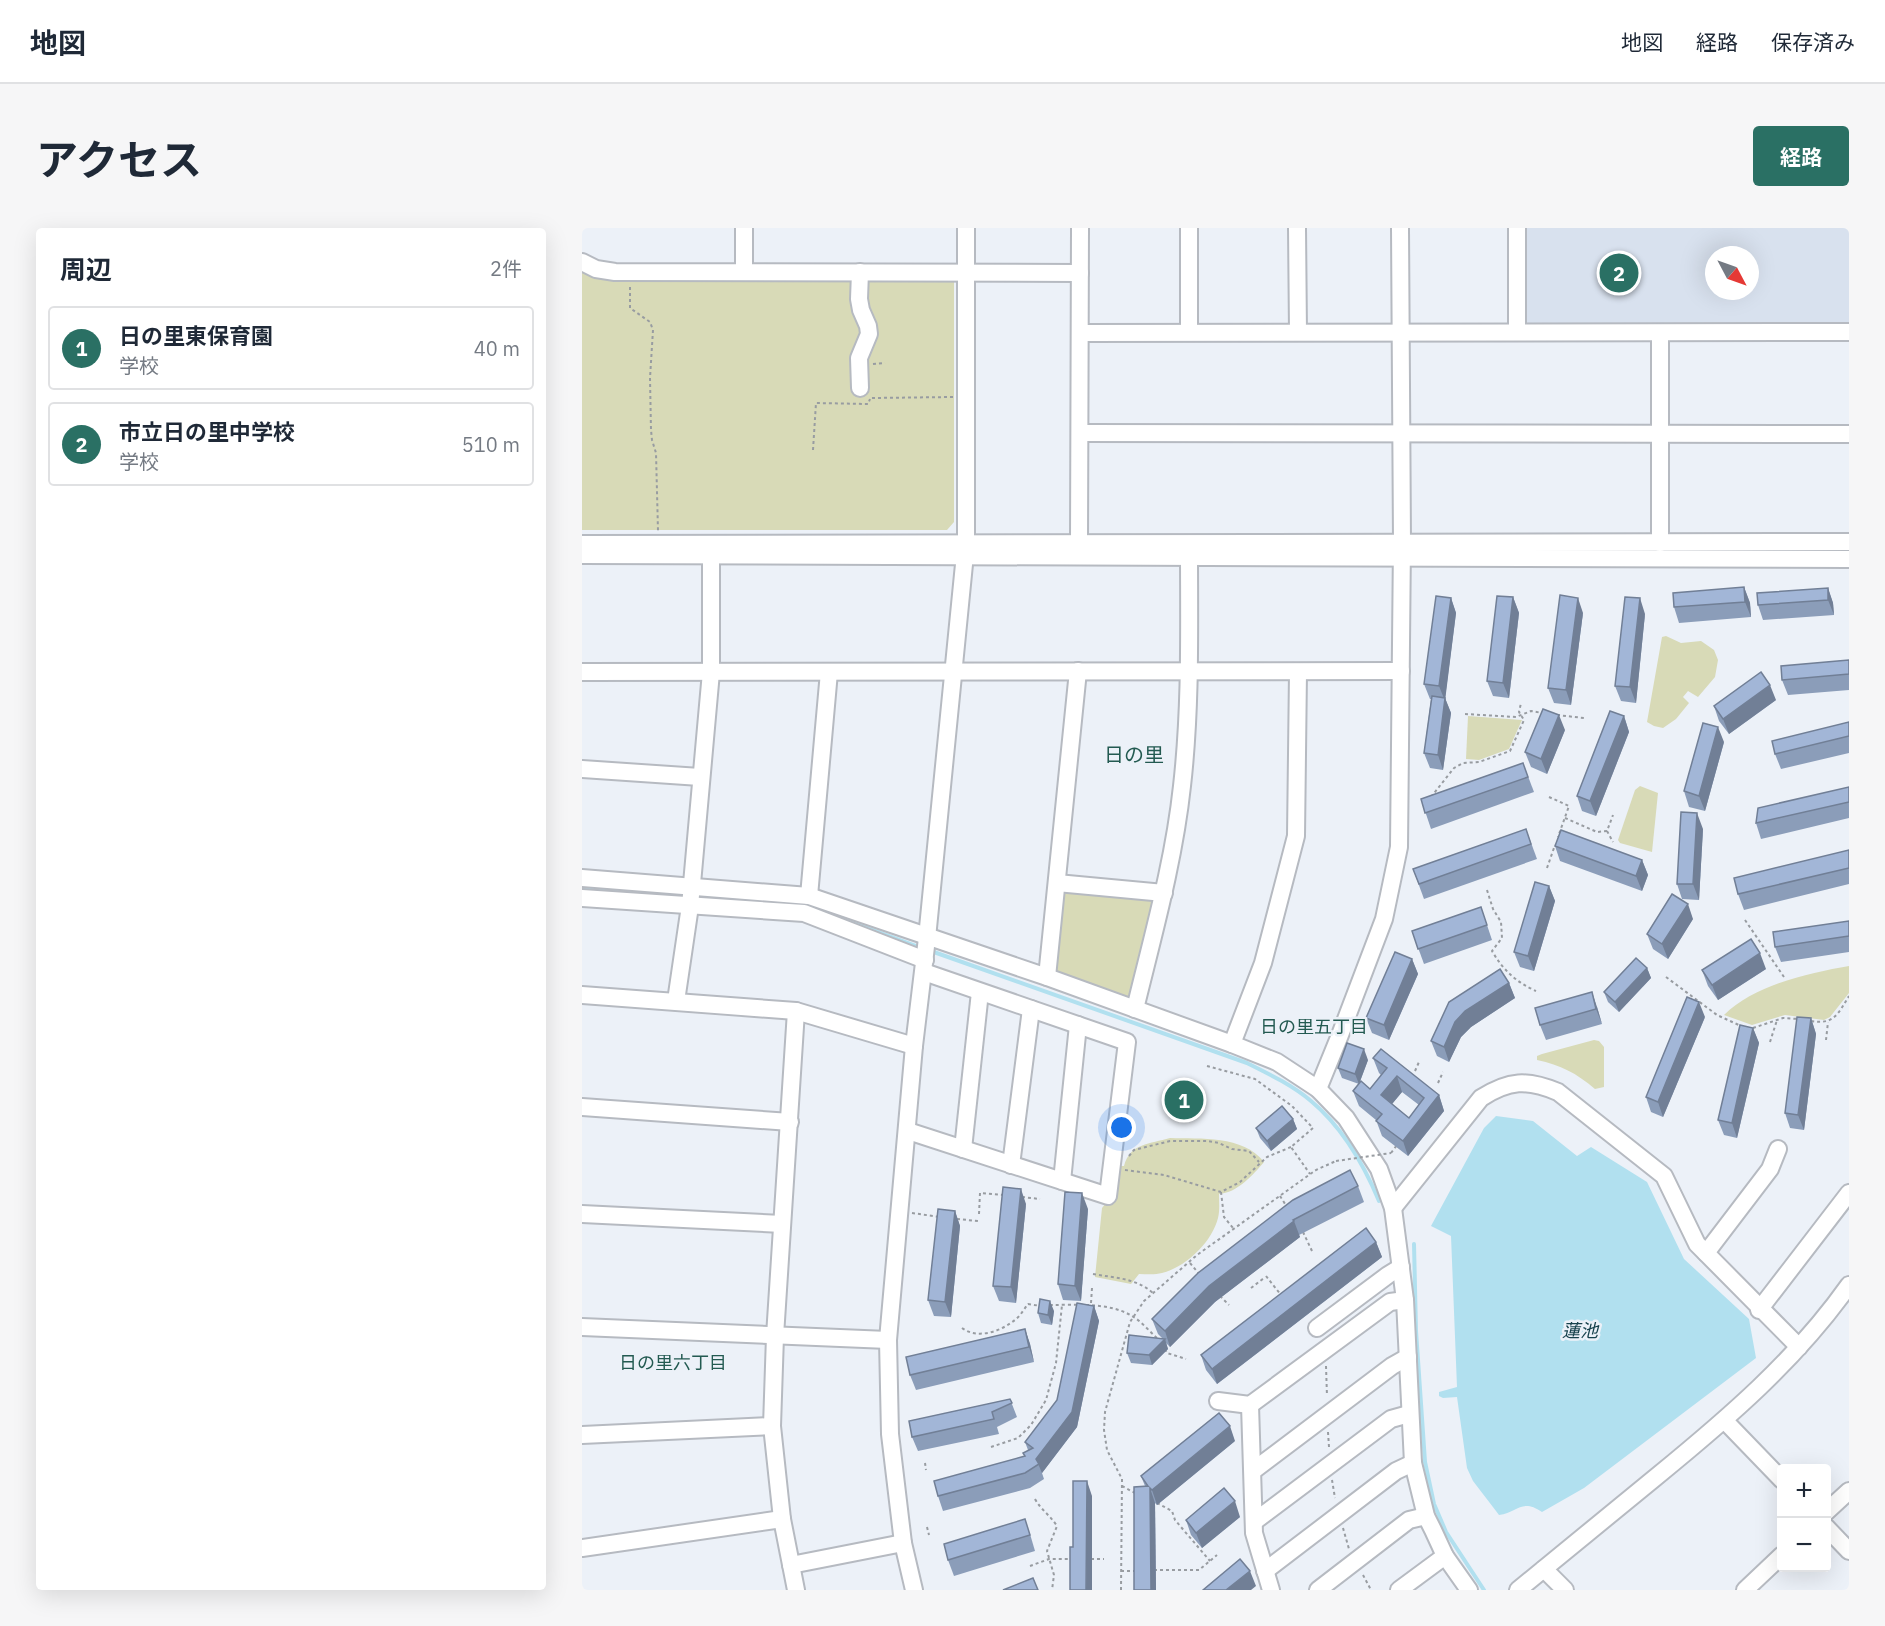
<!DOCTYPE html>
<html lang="ja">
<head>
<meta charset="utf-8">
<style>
  body { margin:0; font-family:"IBM Plex Sans","Noto Sans JP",sans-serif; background:#f6f6f7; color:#1f2937 }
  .controls { position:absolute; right:18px; bottom:18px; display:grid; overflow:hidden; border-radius:6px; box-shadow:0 6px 24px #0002 }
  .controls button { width:54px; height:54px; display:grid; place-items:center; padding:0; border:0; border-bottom:2px solid #e0e1e3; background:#fff; color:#1f2937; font:30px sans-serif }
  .compass { position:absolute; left:1123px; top:18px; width:54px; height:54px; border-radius:50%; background:#fff; box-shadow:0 6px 24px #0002; rotate:131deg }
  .you { position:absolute; left:540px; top:900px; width:21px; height:21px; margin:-15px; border:4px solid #fff; border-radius:50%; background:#1a73e8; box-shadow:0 0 0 9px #1a73e833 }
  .badge { display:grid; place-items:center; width:39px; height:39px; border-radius:50%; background:#2a7064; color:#fff; font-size:20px; font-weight:700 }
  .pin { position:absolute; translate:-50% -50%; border:3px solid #fff; box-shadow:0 2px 6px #0006 }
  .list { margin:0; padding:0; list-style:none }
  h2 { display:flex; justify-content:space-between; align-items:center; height:78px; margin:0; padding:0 24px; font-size:26px }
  h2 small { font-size:20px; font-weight:400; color:#747a83 }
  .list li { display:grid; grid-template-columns:39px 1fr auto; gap:18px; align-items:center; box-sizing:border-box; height:84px; margin:0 12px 12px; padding:0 12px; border:2px solid #e0e1e3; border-radius:6px }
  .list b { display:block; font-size:22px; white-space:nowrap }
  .list p { margin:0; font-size:20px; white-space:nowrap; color:#747a83 }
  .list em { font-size:20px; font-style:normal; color:#747a83 }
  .map { position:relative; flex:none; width:1267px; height:1362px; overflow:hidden; border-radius:6px }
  header { display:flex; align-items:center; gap:36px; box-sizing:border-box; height:84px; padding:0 30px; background:#fff; border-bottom:2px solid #e0e1e3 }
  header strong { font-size:28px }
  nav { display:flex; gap:33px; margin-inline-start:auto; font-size:21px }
  .intro { display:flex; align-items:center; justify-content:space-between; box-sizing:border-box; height:144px; padding:0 36px }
  h1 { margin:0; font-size:42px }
  .button { padding:15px 27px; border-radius:6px; background:#2a7064; color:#fff; font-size:21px; font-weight:700 }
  main { display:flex; gap:36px; padding:0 36px }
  aside { flex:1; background:#fff; border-radius:6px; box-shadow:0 6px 24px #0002 }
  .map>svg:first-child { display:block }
</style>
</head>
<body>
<header>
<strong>地図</strong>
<nav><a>地図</a><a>経路</a><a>保存済み</a></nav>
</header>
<div class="intro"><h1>アクセス</h1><a class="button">経路</a></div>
<main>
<aside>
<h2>周辺<small>2件</small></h2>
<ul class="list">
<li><span class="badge">1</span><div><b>日の里東保育園</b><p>学校</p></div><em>40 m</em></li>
<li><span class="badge">2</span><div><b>市立日の里中学校</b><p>学校</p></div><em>510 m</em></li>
</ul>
</aside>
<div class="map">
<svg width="1267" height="1362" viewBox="0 0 1267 1362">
  <rect width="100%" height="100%" fill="#ecf1f8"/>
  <path fill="#d8e1ee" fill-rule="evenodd" d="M941,0h326v98l-322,1 -4,-4zM1132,27h36v36h-36z"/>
  <g fill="#d8dab7">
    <path d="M0,41l372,9v244l-7,8h-365z"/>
    <path d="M1084,408l15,7 20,-2 13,9 4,10 -3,17 -17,20 -10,-6 -5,6 6,6 -13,16 -13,9 -9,-2 -7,-4 15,-85z"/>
    <path d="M886,488l54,4 -13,29 -30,11 -13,-1z"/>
    <path d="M1058,558l18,7 -6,59 -32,-9 -2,-3 17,-50z"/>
    <path d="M483,660l85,7 5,6 -21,94 -6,5 -68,-25 -5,-4 7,-79z"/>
    <path d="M1267,738v27l-19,24 -6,3 -39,-5 -33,10 -28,-10c30,-30 85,-42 125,-49z"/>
    <path d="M1012,812l5,1 5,6v40l-9,2c-19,-16 -34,-24 -58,-29v-4l5,-2z"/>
    <path d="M588,910c30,1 73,-3 94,24 -11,13 -27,31 -45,32 0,8 1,16 -1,24 -6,24 -32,49 -56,55 -7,2 -16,1 -23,1l-8,10 -36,-7 7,-69 4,-5 12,-37h6c6,-23 26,-22 46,-28z"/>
  </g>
  <path fill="#b1e0ef" d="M914,888l37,5 44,35 14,-9 56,35 37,77 65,60 7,39 -172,130 -42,24c-20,-14 -24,0 -43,3l-3,-4 -23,-30 -6,-13 -10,-71 -14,1 -4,-2v-4l18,-5 -6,-151 -20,-10 53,-98z"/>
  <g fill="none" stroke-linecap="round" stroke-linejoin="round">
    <g stroke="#b1e0ef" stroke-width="4">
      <path d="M0,661l68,5"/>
      <path d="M222,677l117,43"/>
      <path d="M349,723l316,112c22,11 45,22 64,38 30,25 53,64 68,100"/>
      <path d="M832,1016l2,87 9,131 9,42 12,28 38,58"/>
    </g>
    <g stroke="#b6bac1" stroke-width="20">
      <g id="minor">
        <path d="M162,0v44"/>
        <path d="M715,0l1,104"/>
        <path d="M935,0v104"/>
        <path d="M0,34l14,7 19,3 465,1"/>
        <path d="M607,104v-104"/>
        <path d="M499,105l768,-1"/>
        <path d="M278,160l-1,-30 10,-24 -1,-8 -7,-16 -2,-11 1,-27"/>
        <path d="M498,205l769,1"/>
        <path d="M497,314l1,-314"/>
        <path d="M1078,315v-210"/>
        <path d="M0,316l1267,-2"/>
        <path d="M0,327l1267,4"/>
        <path d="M0,444l819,-1"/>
        <path d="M0,541l118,8"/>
        <path d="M0,650l227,18 238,81 185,67 45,18 41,27 28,29 33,51 14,39 12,92 8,163 13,53 7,14 12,26 24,34"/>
        <path d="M475,655l107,10"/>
        <path d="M227,668l20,-224"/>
        <path d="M0,670l222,15 121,47"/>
        <path d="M465,749l31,-306"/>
        <path d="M0,767l214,16 118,35"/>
        <path d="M94,773l14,-95 21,-234v-127"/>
        <path d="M553,781c18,-74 39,-148 47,-223 9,-79 7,-159 7,-237"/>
        <path d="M650,816l31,-81 33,-127 2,-164"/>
        <path d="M736,861l22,-54 44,-116 15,-72 3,-305 -2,-314"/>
        <path d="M0,879l208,15"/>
        <path d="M326,903l200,65 19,-154 -203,-70"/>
        <path d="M381,921l17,-157"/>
        <path d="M429,937l20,-156"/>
        <path d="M480,953l16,-156"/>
        <path d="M811,980l88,-110c28,-18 46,-19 77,-6l106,84 33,68 102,103"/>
        <path d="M0,986l200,10"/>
        <path d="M1124,1025l64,-84 8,-20"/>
        <path d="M1177,1082l90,-117"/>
        <path d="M0,1099l306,13"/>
        <path d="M735,1100l71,-53 13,-8"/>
        <path d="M636,1173l32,4 140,-103 15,-2"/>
        <path d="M668,1177l4,128 17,57"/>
        <path d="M1143,1193l57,59"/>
        <path d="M0,1207l190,-9"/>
        <path d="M672,1242l138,-104 16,-9"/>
        <path d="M1244,1284l23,-21"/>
        <path d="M673,1293l136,-102 18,-5"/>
        <path d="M1244,1299l23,24"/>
        <path d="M0,1320l200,-29"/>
        <path d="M209,1337l112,-22"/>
        <path d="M962,1341l21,21"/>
        <path d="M683,1343l131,-100 17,-8"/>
        <path d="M214,1362l-14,-71 -10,-93 3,-90 21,-325"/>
        <path d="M332,1362l-11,-47 -13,-109 -2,-94 26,-294 13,-108 39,-394v-316"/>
        <path d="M736,1362l91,-70 17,-4"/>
        <path d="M817,1362l46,-34"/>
        <path d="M936,1362c46,-38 92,-75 138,-113 71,-58 140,-117 193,-192"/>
        <path d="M1163,1362l37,-35"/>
      </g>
    </g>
    <g stroke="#989ca1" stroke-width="2" stroke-dasharray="3 3" stroke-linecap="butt">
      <path d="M48,59v21l20,14 3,8 -3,48 1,52 1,10 4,13 2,78"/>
      <path d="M291,136l12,-1"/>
      <path d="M290,170l81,-1"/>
      <path d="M231,222l3,-47 52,1 2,-5"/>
      <path d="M883,486l51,3 15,-6 11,2"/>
      <path d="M975,487l27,3"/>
      <path d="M849,569l23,-29 9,-5 16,-1 31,-11 14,-31 -5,-8 2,-9"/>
      <path d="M967,569l20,9 -11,31"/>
      <path d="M983,590l32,14 10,-1 6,-16"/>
      <path d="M1025,603l6,11"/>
      <path d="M965,640l8,-23"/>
      <path d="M905,662l6,19 8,13 1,16 -10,13c11,19 24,31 44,40"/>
      <path d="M1163,692l39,57"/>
      <path d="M1084,749l51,38 24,11"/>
      <path d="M1229,793c23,4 27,-7 38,-25"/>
      <path d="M1171,800l30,-10 16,1"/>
      <path d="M1244,812l2,-18"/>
      <path d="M1188,814l7,-22"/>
      <path d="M625,838l48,13 37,27 21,22 -22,19 19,27"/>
      <path d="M833,843l4,-9"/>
      <path d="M856,855l5,-11"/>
      <path d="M809,925l6,-8"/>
      <path d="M547,928l5,-6 36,-9h37l12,2 13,6 17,2 10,11"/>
      <path d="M543,942l39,5 57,17 19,-10 27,-25 24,-10"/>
      <path d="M639,964l3,25 9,11"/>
      <path d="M698,968l7,11"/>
      <path d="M440,969l18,2"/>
      <path d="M330,985l28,4"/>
      <path d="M397,986l1,-21 24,2"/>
      <path d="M375,991l21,2"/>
      <path d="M721,1004l9,19"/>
      <path d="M608,1035l10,12"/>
      <path d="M511,1046c22,4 43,4 60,19"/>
      <path d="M684,1048l15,19"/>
      <path d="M669,1060l13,-10"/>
      <path d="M638,1068l9,9"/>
      <path d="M509,1075l1,-15"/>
      <path d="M468,1077c25,0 59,-3 82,11 9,5 17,15 25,22"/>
      <path d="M380,1100c16,12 40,3 54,-9 5,-4 8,-10 12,-15l13,2"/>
      <path d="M583,1121l2,4 19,6"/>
      <path d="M744,1138l1,30"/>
      <path d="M746,1204l1,15"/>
      <path d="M409,1219l27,-9 13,-13 15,-25 10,-37 6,-58"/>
      <path d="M343,1235l1,7"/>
      <path d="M750,1252l3,18"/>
      <path d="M540,1258l13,7"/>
      <path d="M453,1271c6,11 15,16 22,27l-10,25 7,24 -2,15"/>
      <path d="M575,1275l15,8 3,9 35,41"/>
      <path d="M345,1299l2,8"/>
      <path d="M761,1300l6,21"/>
      <path d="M509,1331h13"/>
      <path d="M448,1338l19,-7h22"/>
      <path d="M572,1342h45l18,-15"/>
      <path d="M539,1343h15"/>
      <path d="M781,1347l8,15"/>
      <path d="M539,1362l1,-111 -15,-29 -3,-20 1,-18 25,-90 14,-21 53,-46 119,-85 20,-9"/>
    </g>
    <use href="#minor" stroke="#fff" stroke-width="16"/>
    <path stroke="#989ca1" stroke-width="2" stroke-dasharray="3 3" stroke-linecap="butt" d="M754,933l55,-8"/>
  </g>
  <g fill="#8b9db9" fill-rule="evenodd">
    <path d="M1162,359l6,16 1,14 -72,6 -5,-16z"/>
    <path d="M1246,360l5,15 1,12 -71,5 -5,-15z"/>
    <path d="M931,369l6,16 -10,85 -16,-2 -6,-15z"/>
    <path d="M869,370l5,15 -11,85 6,15 -8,57 -13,-2 -6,-15 7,-54h-1l-6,-15z"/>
    <path d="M1001,385l-12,92 -17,-2 -6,-15z"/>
    <path d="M1063,386l-9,89 -15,-2 -6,-15z"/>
    <path d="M1267,432v30l-61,5 -6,-15z"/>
    <path d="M1194,472l-47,34 -10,-13 -5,-15z"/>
    <path d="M1042,488l5,16 -33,84 -14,-5 -5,-15z"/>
    <path d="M1267,494v31l-68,16 -6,-15z"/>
    <path d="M983,502l-18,44 -16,-7 -6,-15z"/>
    <path d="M1142,514l-19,69 -16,-4 -5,-16z"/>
    <path d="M941,535l11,29 -103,37 -10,-30z"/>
    <path d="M1267,559v31l-88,21 -5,-16z"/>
    <path d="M944,601l11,30 -113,40 -11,-30z"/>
    <path d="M1121,601l-4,71 -17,-1 -5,-15z"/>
    <path d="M973,618l87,14 6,15 -6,16 -82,-30z"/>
    <path d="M1267,622v34l-105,26 -6,-16z"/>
    <path d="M967,658l6,15 -21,70 -14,-4 -6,-15z"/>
    <path d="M899,679l11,33 -68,24 -12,-33z"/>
    <path d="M1111,691l-25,40 -15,-10 -6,-15z"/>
    <path d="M1267,693v31l-68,10 -6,-15z"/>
    <path d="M830,731l6,15 -29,66 -17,-7 -6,-15z"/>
    <path d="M1065,740l4,10 -32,34 -11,-10 -4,-10z"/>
    <path d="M1184,741l-48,31 -10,-14 -6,-16z"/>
    <path d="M927,755l6,15 -44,29 -10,10 -12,25 -12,-6 -6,-15z"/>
    <path d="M1015,779l5,17 -56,16 -6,-15z"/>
    <path d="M1123,789l-42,100 -12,-5 -5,-15z"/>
    <path d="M1229,790l5,16 -12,96 -14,-2 -5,-15z"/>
    <path d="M1171,800l6,15 -22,95 -13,-3 -6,-15z"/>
    <path d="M791,830l66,37 5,16 -36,45 -26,-20 -6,-16 -17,-14 -6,-15 6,-7 -17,-6 -4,-10 30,-8 -9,24 11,5 11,-14 -2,-2zM820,864l17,13 -10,13 -17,-14z"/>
    <path d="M711,891l4,10 -26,22 -11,-13 -4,-10z"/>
    <path d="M776,958l6,16 -65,33 1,2 -85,65 -45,45 -4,-4 2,6 -16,16 -21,-2 -4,-10 35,-15 -4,-4 -6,-15 141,-119z"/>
    <path d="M444,976l-10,99 -17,-2 -6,-15z"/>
    <path d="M506,981l-7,92 -18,-1 -5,-16z"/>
    <path d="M373,983l5,15 -9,91 -17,-1 -6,-16z"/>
    <path d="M794,1014l6,15 -165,127 -11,-14 -5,-15z"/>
    <path d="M512,1078l5,15 -22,106 -35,46 2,6 -14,9 -87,23 -5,-15 86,-40 4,-6 -3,-8 32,-42z"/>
    <path d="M472,1083l-2,14 -11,-2 -3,-10z"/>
    <path d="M443,1101l5,15 4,18 -118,28 -6,-15z"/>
    <path d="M428,1171l7,18 -20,10 2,7 -81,17 -6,-14z"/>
    <path d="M653,1213l-78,64 -2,-2 1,87h-22l11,-104 -4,-10z"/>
    <path d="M658,1289l-38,31 -11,-13 -5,-15z"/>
    <path d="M448,1306l5,17 -81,25 -6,-16z"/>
  </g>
  <g fill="#717f96">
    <path d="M1162,359l6,16 1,14 -6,-15z"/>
    <path d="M1246,360l5,15 1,12 -6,-15z"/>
    <path d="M931,369l6,16 -10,85 -6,-15z"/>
    <path d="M869,370l5,15 -11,88 -6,-15z"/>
    <path d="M996,370l5,15 -12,92 -5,-15z"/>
    <path d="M1058,370l5,16 -9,89 -6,-16z"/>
    <path d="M1188,457l6,15 -47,34 -6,-15z"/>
    <path d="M863,470l6,15 -8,57 -5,-15z"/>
    <path d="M977,487l6,15 -18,44 -6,-15z"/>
    <path d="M1042,488l5,16 -33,84 -6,-15z"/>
    <path d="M1136,499l6,15 -19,69 -6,-15z"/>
    <path d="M1115,585l6,16 -4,71 -6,-16z"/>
    <path d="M1060,632l6,15 -6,16 -6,-15z"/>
    <path d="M967,658l6,15 -21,70 -6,-15z"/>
    <path d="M1106,676l5,15 -25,40 -6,-15z"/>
    <path d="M1178,725l6,16 -48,31 -6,-15z"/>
    <path d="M830,731l6,15 -29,66 -5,-15z"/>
    <path d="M1065,740l4,10 -32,34 -4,-10z"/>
    <path d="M927,755l6,15 -44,29 -10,10 -12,25 -5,-15 11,-25 10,-11z"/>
    <path d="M1010,764l5,15 5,17 -6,-15z"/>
    <path d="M1117,774l6,15 -42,100 -5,-15z"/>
    <path d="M1229,790l5,16 -12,96 -6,-15z"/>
    <path d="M1171,800l6,15 -22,95 -5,-15z"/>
    <path d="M782,821l4,11 -9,24 -4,-10z"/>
    <path d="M815,848l5,16 -15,18 -6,-15z"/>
    <path d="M857,867l5,16 -36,45 -5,-15z"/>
    <path d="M711,891l4,10 -26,22 -4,-10z"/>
    <path d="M439,961l5,15 -10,99 -5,-16z"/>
    <path d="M500,965l6,16 -7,92 -6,-15z"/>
    <path d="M373,983l5,15 -9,91 -6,-15z"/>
    <path d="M712,993l6,16 -85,65 -45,45 -5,-16 44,-45z"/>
    <path d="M794,1014l6,15 -165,127 -5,-15z"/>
    <path d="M468,1073l4,10 -2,14 -4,-10z"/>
    <path d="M512,1078l5,15 -22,106 -35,46 -6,-14z"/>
    <path d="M443,1101l5,15 4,18 -5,-15z"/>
    <path d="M583,1111l3,10 -16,16 -3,-10z"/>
    <path d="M648,1198l5,15 -78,64 -5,-15z"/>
    <path d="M505,1253l5,15v94h-6z"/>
    <path d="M568,1260l5,15 1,87h-5z"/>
    <path d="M653,1273l5,16 -38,31 -6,-15z"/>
    <path d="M668,1343l6,15 -5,4h-25z"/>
  </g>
  <g fill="#a2b6d7" stroke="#717f96" stroke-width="1.5" fill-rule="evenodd">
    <path d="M1162,359l1,15 -71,5 -1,-14z"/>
    <path d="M1246,360v12l-70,5 -1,-12z"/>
    <path d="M978,367l18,3 -12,92 -18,-2z"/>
    <path d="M854,368l15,2 -12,88 -15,-2z"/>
    <path d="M915,368l16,1 -10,86 -16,-2z"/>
    <path d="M1043,369l15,1 -10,89 -15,-1z"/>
    <path d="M1267,432v14l-67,6 -1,-14z"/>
    <path d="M1179,444l9,13 -47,34 -9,-13z"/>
    <path d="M850,468l13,2 -7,57 -14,-2z"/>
    <path d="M961,481l16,6 -18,44 -16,-7z"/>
    <path d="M1028,483l14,5 -34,85 -13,-5z"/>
    <path d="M1267,494v14l-74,18 -3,-13z"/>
    <path d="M1121,495l15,4 -19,69 -15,-5z"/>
    <path d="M941,535l5,14 -103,36 -4,-14z"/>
    <path d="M1267,559v15l-93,21 2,-15z"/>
    <path d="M1099,584l16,1 -4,71h-16z"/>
    <path d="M944,601l5,15 -112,40 -6,-15z"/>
    <path d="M979,602l81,30 -6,16 -81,-30z"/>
    <path d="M1267,622v18l-111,26 -4,-16z"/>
    <path d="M953,654l14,4 -21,70 -14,-4z"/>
    <path d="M1090,666l16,10 -26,40 -15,-10z"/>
    <path d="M899,679l6,18 -69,24 -6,-18z"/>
    <path d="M1267,693v15l-74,11 -2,-15z"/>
    <path d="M1169,711l9,14 -48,32 -10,-15z"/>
    <path d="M813,724l17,7 -28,66 -18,-7z"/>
    <path d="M1054,730l11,10 -32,34 -11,-10z"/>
    <path d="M918,741l9,14 -44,28 -10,11 -11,25 -13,-6 18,-39z"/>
    <path d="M1010,764l4,17 -56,16 -5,-17z"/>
    <path d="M1105,769l12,5 -41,100 -12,-5z"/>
    <path d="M1215,789l14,1 -13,97 -13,-2z"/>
    <path d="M1158,797l13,3 -21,95 -14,-3z"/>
    <path d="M765,815l17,6 -9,25 -17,-6z"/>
    <path d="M799,821l58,46 -36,46 -27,-20 6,-7 -29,-23 8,-10 9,8 17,-21 -14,-10zM815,848l27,22 -15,20 -28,-23z"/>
    <path d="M700,878l11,13 -26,22 -11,-13z"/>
    <path d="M768,942l8,16 -65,34 1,1 -85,65 -44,45 -13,-12 46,-46 95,-73z"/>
    <path d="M421,959l18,2 -10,98 -18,-1z"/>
    <path d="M483,964l17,1 -7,93 -17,-2z"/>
    <path d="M356,981l17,2 -10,91 -17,-2z"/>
    <path d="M784,1000l10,14 -164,127 -11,-14z"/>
    <path d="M458,1071l10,2 -2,14 -10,-2z"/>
    <path d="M495,1075l17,3 -22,106 -36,47 3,5 -14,9 -87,23 -4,-15 91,-25 -2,-3 10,-5 -8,-6 32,-42z"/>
    <path d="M443,1101l4,18 -119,28 -4,-18z"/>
    <path d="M547,1107l36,4 -16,16 -22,-2z"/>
    <path d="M428,1171l2,4 -20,9 2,7 -82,18 -3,-16z"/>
    <path d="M637,1185l11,13 -78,64 -2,-2 1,102h-17v-103l14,-1 -7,-10z"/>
    <path d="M491,1253h14l-1,109h-16v-43h3z"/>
    <path d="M642,1260l11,13 -39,32 -10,-13z"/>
    <path d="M443,1291l5,16 -82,25 -4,-16z"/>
    <path d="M658,1331l10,12 -24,19h-23z"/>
    <path d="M451,1350l5,12h-35z"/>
  </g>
  <g text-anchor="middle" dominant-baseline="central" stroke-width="5" stroke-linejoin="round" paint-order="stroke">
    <g font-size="18" fill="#235a51" stroke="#ecf1f8">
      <text x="732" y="798">日の里五丁目</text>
      <text x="91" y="1134">日の里六丁目</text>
    </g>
    <g font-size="18" font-style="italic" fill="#17414c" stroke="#ecf1f8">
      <text x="998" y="1102">蓮池</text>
    </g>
    <g font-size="20" fill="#235a51" stroke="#ecf1f8">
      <text x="552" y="526">日の里</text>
    </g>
  </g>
</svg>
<div class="controls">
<button>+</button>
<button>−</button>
</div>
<svg class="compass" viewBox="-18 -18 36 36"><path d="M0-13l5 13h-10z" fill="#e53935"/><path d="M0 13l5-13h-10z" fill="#747a83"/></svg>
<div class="you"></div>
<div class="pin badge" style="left:602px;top:872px">1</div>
<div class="pin badge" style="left:1037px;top:45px">2</div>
</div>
</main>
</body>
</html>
